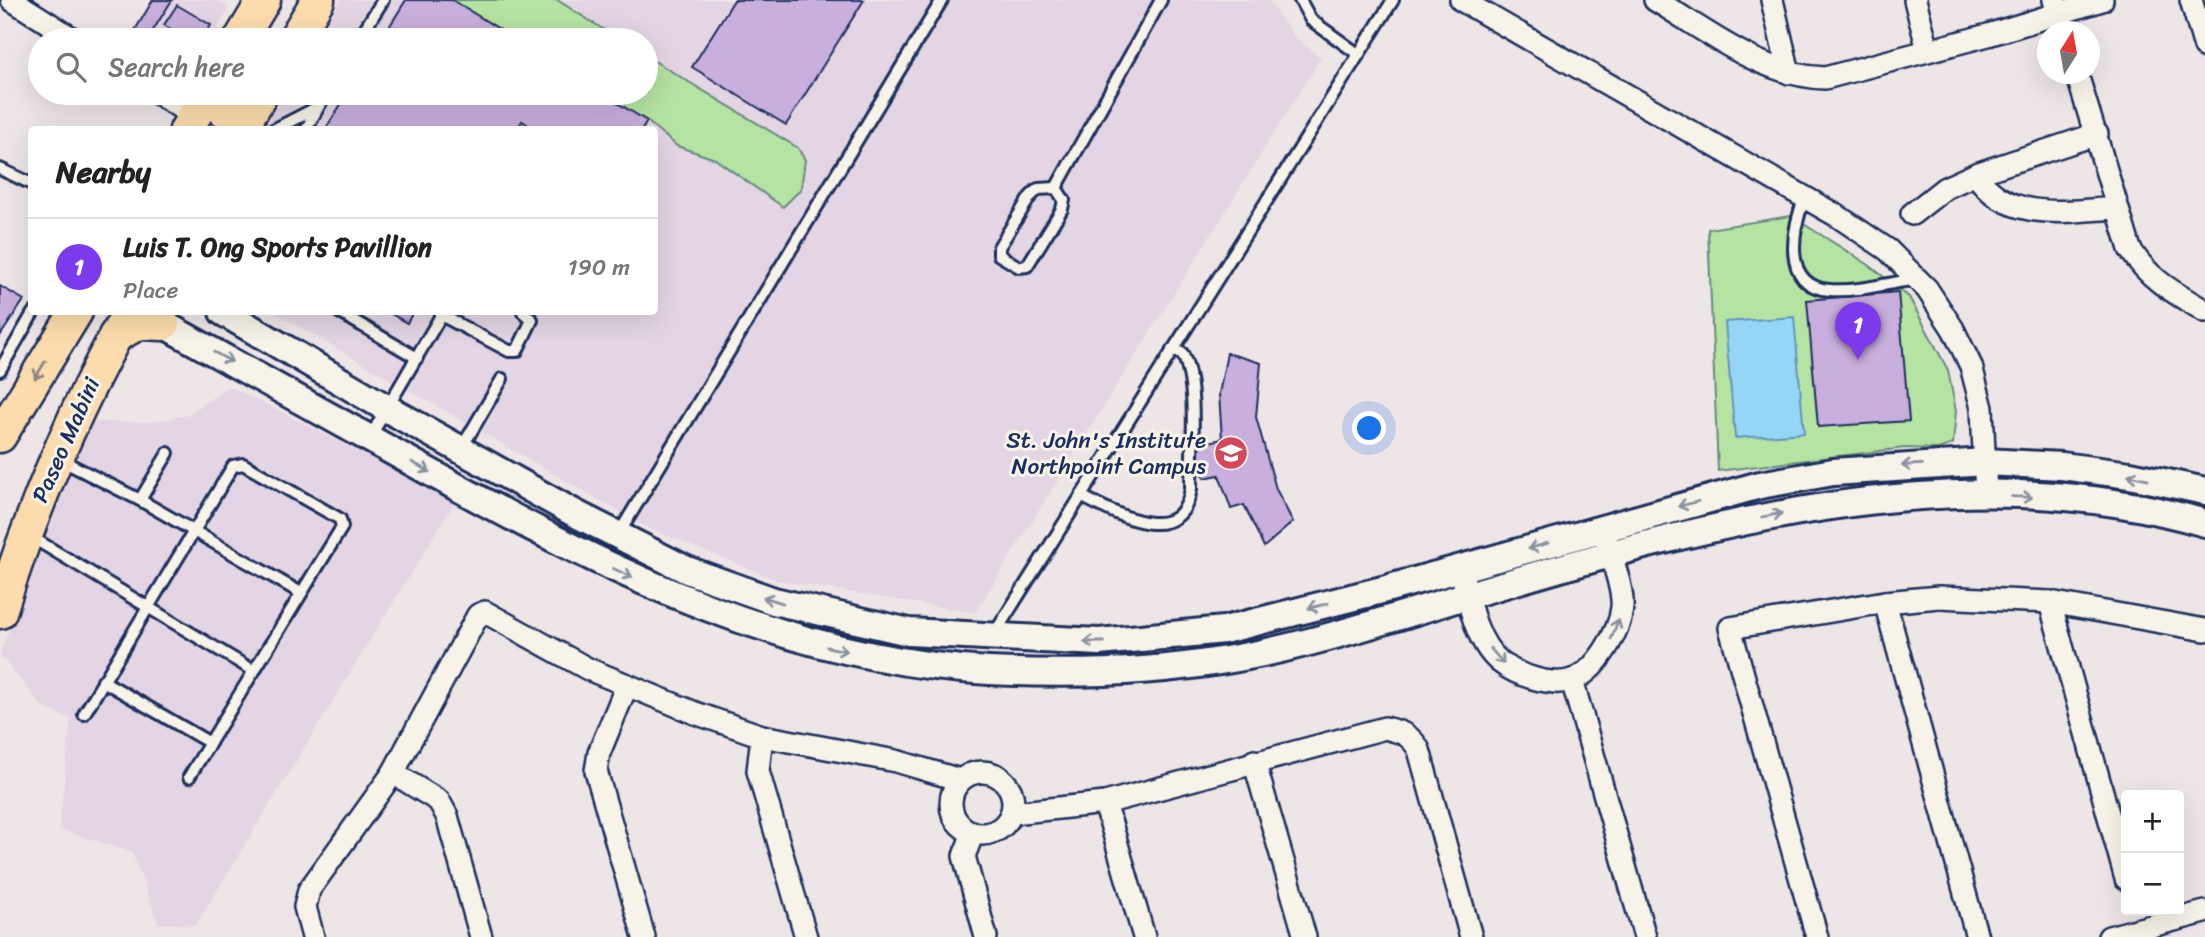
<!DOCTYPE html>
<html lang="en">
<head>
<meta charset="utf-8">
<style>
  body { margin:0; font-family:Sriracha,sans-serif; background:#f6f6f6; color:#222 }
  .controls { position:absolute; right:21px; bottom:21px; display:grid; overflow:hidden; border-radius:7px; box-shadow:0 7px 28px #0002 }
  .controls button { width:63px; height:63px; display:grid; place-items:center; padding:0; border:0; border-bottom:2px solid #e0e0e0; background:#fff; color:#222; font:35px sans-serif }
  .compass { position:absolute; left:2037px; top:21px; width:63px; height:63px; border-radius:50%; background:#fff; box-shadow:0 7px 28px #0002; rotate:11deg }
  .you { position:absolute; left:1370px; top:429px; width:24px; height:24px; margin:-18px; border:5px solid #fff; border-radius:50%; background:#1a73e8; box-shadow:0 0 0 10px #1a73e833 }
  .badge { display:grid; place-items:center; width:46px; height:46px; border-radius:50%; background:#7c3aed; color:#fff; font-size:23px; font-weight:700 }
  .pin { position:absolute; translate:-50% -58px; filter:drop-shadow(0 2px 4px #0008) }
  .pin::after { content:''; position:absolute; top:37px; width:24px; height:21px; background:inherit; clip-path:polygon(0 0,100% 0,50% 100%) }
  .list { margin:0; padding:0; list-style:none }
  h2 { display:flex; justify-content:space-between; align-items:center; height:91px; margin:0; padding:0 28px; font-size:30px }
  h2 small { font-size:23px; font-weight:400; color:#767676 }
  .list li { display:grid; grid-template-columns:46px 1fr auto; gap:21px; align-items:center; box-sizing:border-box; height:98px; padding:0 28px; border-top:2px solid #e0e0e0 }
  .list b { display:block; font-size:26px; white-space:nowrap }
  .list p { margin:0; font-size:23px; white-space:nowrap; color:#767676 }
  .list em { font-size:23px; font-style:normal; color:#767676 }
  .icon { flex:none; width:38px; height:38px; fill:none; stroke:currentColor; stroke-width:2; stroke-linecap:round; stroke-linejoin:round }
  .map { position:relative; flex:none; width:2205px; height:937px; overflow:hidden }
  .search { position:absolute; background:#fff; box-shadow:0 7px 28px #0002; left:28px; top:28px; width:630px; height:77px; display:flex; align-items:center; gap:18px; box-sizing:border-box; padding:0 24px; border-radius:38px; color:#767676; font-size:26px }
  .panel { position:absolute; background:#fff; box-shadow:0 7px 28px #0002; left:28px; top:126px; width:630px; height:189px; border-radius:7px }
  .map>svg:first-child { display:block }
</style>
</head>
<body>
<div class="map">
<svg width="2205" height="937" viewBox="0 0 2205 937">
  <rect width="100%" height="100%" fill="#eee5e6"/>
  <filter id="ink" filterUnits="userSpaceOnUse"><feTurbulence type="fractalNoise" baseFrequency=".0143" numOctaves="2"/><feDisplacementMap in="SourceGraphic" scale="14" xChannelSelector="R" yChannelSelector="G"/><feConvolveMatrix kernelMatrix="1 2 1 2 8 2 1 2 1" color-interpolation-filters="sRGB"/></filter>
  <g filter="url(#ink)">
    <g fill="#e3d5e3">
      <path d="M153,0h63l13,8 -19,32h-81z"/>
      <path d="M341,0h927l25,35 28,23 -346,555 -198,-33 -131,-53 -372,-215h380v-182h-393l22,-37h363v-53h-330z"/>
      <path d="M229,386l227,114 -260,425 -38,-2 -26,-71 -73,-23 12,-110 -28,-12 -43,-52 64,-183 28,-50h58l38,-7z"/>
    </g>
    <g fill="#b5e3a2" stroke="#688980" stroke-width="2">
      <path d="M452,0h105l63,40h-103z"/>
      <path d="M646,56l152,92 7,12 -4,29 -18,18 -68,-48 -38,-13 -30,-25 -46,-28h45z"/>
      <path d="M1791,216l78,49 40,32 39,73 8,41 -3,33 -15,5 -33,-1 -187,23 -10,-242z"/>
    </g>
    <path fill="#95d6f7" stroke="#6493ba" stroke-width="2" d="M1794,317l10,116 -69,5 -10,-116z"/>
    <g fill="#c8afdd" stroke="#1b2f5e" stroke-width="2">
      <path d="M153,0h19l-25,40h-11l-5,-3z"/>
      <path d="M406,0h46l65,40h-136z"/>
      <path d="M734,0h130l-78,125 -94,-58z"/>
      <path d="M177,5l34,20 -9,15h-13l-25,-15z"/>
      <path d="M348,93h253l46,28 -5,9h-106l-14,-9 -5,9h-192z"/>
      <path d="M0,286l24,14 -24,36z"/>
      <path d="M1898,292l11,129 -91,6 -11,-127z"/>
      <path d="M388,312h25l-6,11z"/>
      <path d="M1227,353l34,10 -5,54 20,72 17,33 -29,25 -20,-42 -13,4 -12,-34 -15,3 -8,-33 26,-6 -3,-45z"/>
    </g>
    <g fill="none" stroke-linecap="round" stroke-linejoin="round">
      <g stroke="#1b2f5e" stroke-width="16">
        <g id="service">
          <path d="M1300,0l11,20 47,34"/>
          <path d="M358,40l25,-40"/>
          <path d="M273,130l43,-22"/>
          <path d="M306,130l20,-37"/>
          <path d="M0,169l32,15"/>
          <path d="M1056,188l8,12 -2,9 -35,57 -8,1 -20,-12v-8l31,-50 8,-8z"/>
          <path d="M1056,188l105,-188"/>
          <path d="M1805,197c-12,30 -25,90 25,93 28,2 59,-7 86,-11"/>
          <path d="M339,312l78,46"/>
          <path d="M441,315l68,36h8l15,-31 -9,-8"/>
          <path d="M0,370l33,-57"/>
          <path d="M369,439l74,-127"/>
          <path d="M461,449l41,-70"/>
          <path d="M59,459l81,41 161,93"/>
          <path d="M1081,496c35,18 100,54 110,-7 0,-38 8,-104 -9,-136l-10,-3"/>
          <path d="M140,500l28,-47"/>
          <path d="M28,535l226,136"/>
          <path d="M618,535l324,-535"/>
          <path d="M993,636l400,-636"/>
          <path d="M103,681l107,62"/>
          <path d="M84,714l149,-248 10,-2 97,55 2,8 -153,250"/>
        </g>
      </g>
      <g stroke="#1b2f5e" stroke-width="26">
        <g id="minor">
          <path d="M12,0l63,40"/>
          <path d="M1461,0l378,217 49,33 39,39 26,40 18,37 11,42 4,87"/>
          <path d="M1655,0c52,31 107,76 170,78l163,-43 114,-35"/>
          <path d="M1772,0l17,73"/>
          <path d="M1915,0l13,50"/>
          <path d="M2054,0l10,32"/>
          <path d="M2191,0l14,47"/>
          <path d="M2077,74l53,175c19,31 45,44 75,62"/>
          <path d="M157,93l37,23"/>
          <path d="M1976,174c30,49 91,37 140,34"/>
          <path d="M1912,214l33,-26 31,-14 121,-40"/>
          <path d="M1461,569c7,29 14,73 39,93 16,13 51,25 72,18 24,-8 48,-49 50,-73 2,-16 -11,-51 -16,-68"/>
          <path d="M1885,602l92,335"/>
          <path d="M2050,602l76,277"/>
          <path d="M1572,680l73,257"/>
          <path d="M627,685l-28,68 -3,18 48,166"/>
          <path d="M762,736l-4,35 48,166"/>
          <path d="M1254,761l51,176"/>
          <circle cx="982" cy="803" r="31"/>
          <path d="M393,773l46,28 8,15 34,121"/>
          <path d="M1105,803l39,134"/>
          <path d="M1012,813l93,-10 280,-75c17,4 26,7 34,22l52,187"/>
          <path d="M973,833l-9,23 22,81"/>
          <path d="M313,937l-8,-30 4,-17 84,-117 85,-158 7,-3 103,57 107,44 67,23 134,25 64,19"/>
          <path d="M1817,937l-87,-309 155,-26 54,-5 111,5 155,28"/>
          <path d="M2109,937l96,-25"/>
        </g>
      </g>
      <g stroke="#1b2f5e" stroke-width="32">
        <g id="tertiary">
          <path d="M153,312l10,12c94,52 188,105 283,157 170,94 345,179 543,190 78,4 160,2 237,-11 79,-13 163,-41 239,-64 238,-71 493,-145 740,-73"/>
          <path d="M223,312l165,97 186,104 113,57 87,31 135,31 190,10 125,-12 162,-41 374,-104 73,-13 153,-10 76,4 68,9 75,16"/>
        </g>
      </g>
      <g stroke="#1b2f5e" stroke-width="37">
        <g id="primary">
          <path d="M240,40l24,-40"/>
          <path d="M294,40l24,-40"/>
          <path d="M209,93l14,17 24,7"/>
          <path d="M186,130l22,-37"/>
          <path d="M240,130l22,-37"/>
          <path d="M115,336l24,-13 24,1"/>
          <path d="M0,436l76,-124"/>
          <path d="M0,612c33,-105 75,-205 129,-300"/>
        </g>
      </g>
      <use href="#service" stroke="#f7f3e8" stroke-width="10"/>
      <use href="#minor" stroke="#f7f3e8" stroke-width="21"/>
      <use href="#tertiary" stroke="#f7f3e8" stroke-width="26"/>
      <use href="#primary" stroke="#fcdcac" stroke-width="32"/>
    </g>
    <defs><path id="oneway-shaft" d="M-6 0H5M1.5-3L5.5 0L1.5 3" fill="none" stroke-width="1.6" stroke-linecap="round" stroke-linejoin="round" transform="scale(1.75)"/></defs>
    <g stroke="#8991a3">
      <use href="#oneway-shaft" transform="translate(223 357) rotate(29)"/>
      <use href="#oneway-shaft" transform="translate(1912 465) rotate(177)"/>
      <use href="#oneway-shaft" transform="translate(421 467) rotate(29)"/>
      <use href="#oneway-shaft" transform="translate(2138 477) rotate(-168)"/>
      <use href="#oneway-shaft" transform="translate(2022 497) rotate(2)"/>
      <use href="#oneway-shaft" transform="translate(1688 504) rotate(165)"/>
      <use href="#oneway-shaft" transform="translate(1772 515) rotate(-11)"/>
      <use href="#oneway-shaft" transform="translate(1538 546) rotate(164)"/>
      <use href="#oneway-shaft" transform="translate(623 573) rotate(25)"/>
      <use href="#oneway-shaft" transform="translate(773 600) rotate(-163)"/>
      <use href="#oneway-shaft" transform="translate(1318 606) rotate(166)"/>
      <use href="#oneway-shaft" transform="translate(1615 629) rotate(-69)"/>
      <use href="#oneway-shaft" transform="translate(1094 642) rotate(-180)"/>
      <use href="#oneway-shaft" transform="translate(837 649) rotate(12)"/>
      <use href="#oneway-shaft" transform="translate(1497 656) rotate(49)"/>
    </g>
    <use stroke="#8c8685" href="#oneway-shaft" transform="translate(40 370) rotate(121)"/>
  </g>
  <defs>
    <g id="school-disc" transform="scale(1.75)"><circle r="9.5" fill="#d1495b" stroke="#f7f3e8"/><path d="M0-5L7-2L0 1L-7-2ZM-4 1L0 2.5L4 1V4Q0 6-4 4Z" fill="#fff"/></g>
  </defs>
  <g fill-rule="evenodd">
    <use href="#school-disc" x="1231" y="453"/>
  </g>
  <g text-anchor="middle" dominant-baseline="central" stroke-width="6" stroke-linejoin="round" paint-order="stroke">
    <g font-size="23" fill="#1b2f5e" stroke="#f7f3e8">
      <text transform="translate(66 440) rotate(-66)">Paseo Mabini</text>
    </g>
    <g font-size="23" fill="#1b2f5e" stroke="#f7f3e8" text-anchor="end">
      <text x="1206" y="440">St. John's Institute<tspan x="1206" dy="26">Northpoint Campus</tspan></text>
    </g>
  </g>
</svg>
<div class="controls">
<button>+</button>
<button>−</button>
</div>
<svg class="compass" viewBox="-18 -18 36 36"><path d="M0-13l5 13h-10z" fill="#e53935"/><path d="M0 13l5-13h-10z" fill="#767676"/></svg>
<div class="you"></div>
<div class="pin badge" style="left:1858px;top:360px">1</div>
<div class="search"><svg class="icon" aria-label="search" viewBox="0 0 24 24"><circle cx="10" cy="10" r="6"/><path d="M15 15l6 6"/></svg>Search here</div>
<section class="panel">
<h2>Nearby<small></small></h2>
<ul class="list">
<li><span class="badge">1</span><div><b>Luis T. Ong Sports Pavillion</b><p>Place</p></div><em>190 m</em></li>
</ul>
</section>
</div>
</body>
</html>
